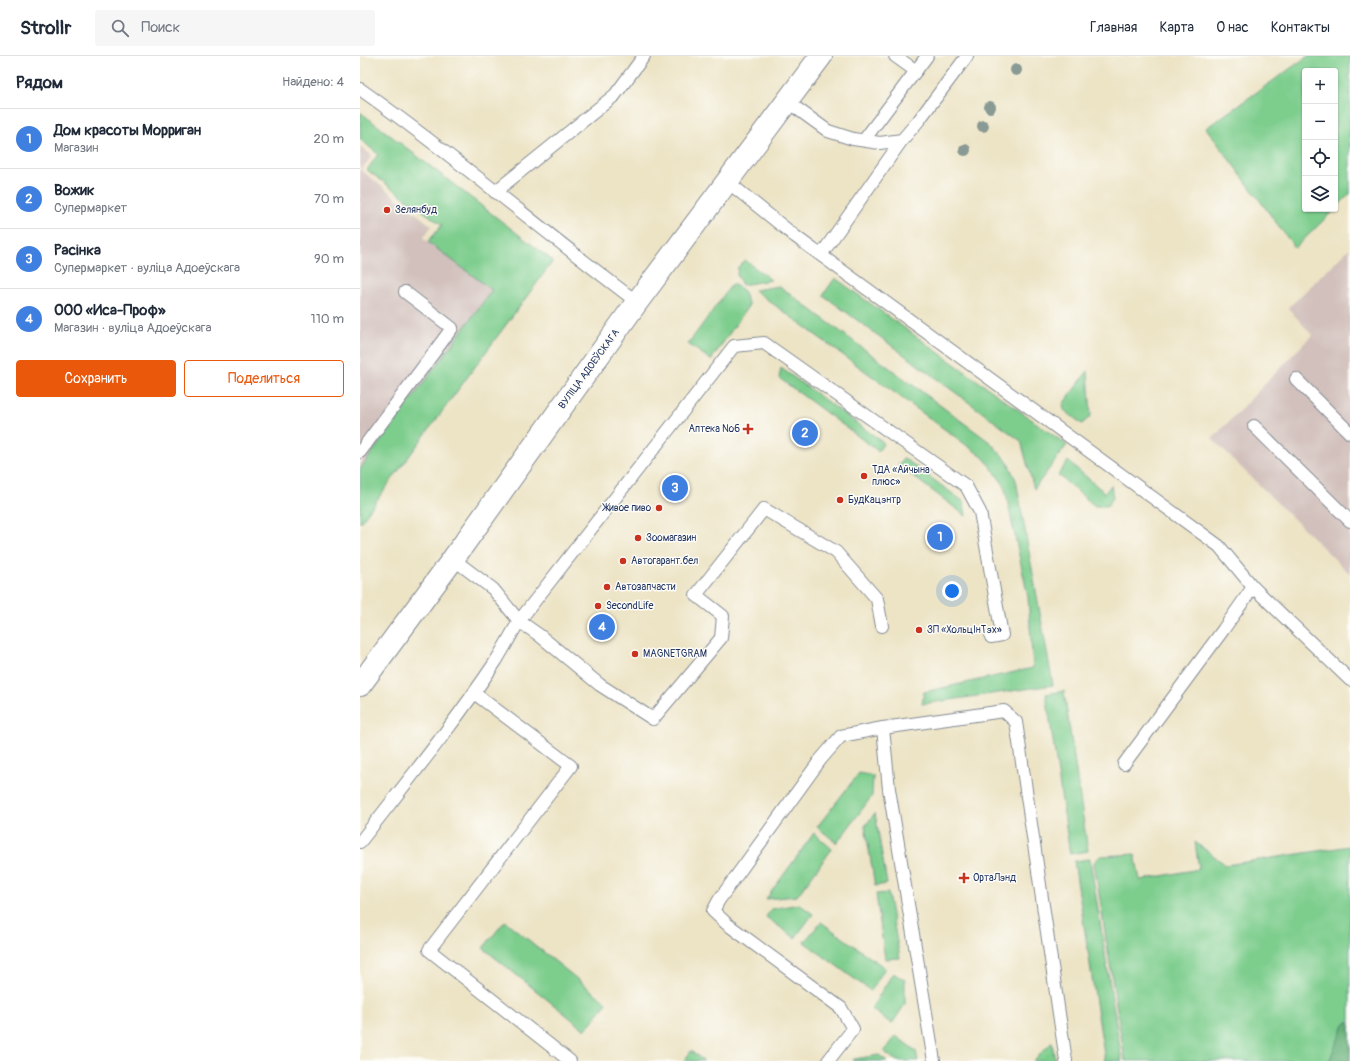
<!DOCTYPE html>
<html lang="ru">
<head>
<meta charset="utf-8">
<style>
  body { margin:0; font-family:Pangolin,sans-serif; background:#f6f6f7; color:#1f2937 }
  .controls { position:absolute; right:12px; top:12px; display:grid; overflow:hidden; border-radius:4px; box-shadow:0 1px 3px #0004 }
  .controls button { width:36px; height:36px; display:grid; place-items:center; padding:0; border:0; border-bottom:1px solid #e0e1e3; background:#fff; color:#1f2937; font:20px sans-serif }
  .you { position:absolute; left:592px; top:535px; width:14px; height:14px; margin:-10px; border:3px solid #fff; border-radius:50%; background:#1a73e8; box-shadow:0 0 0 6px #1a73e833 }
  .badge { display:grid; place-items:center; width:26px; height:26px; border-radius:50%; background:#ea580c; color:#fff; font-size:13px; font-weight:700 }
  .pin { position:absolute; translate:-50% -50%; border:2px solid #fff; box-shadow:0 1px 4px #0006 }
  .list { margin:0; padding:0; list-style:none }
  h2 { display:flex; justify-content:space-between; align-items:center; height:52px; margin:0; padding:0 16px; font-size:17px }
  h2 small { font-size:13px; font-weight:400; color:#747a83 }
  .list li { display:grid; grid-template-columns:26px 1fr auto; gap:12px; align-items:center; box-sizing:border-box; height:60px; padding:0 16px; border-top:1px solid #e0e1e3 }
  .list b { display:block; font-size:15px; white-space:nowrap }
  .list p { margin:0; font-size:13px; white-space:nowrap; color:#747a83 }
  .list em { font-size:13px; font-style:normal; color:#747a83 }
  .actions { display:flex; gap:8px; padding:12px 16px }
  .actions a { flex:1; padding:9px 0; border:1px solid #ea580c; border-radius:4px; text-align:center; font-size:14px; color:#ea580c }
  .actions .main { background:#ea580c; color:#fff }
  .icon { flex:none; width:22px; height:22px; fill:none; stroke:currentColor; stroke-width:2; stroke-linecap:round; stroke-linejoin:round }
  .map { position:relative; flex:none; width:990px; height:1005px; overflow:hidden }
  header { display:flex; align-items:center; gap:24px; box-sizing:border-box; height:56px; padding:0 20px; background:#fff; border-bottom:1px solid #e0e1e3 }
  header strong { font-size:19px }
  nav { display:flex; gap:22px; margin-inline-start:auto; font-size:14px }
  .search { width:280px; height:36px; background:#f6f6f7; display:flex; align-items:center; gap:10px; box-sizing:border-box; padding:0 14px; border-radius:4px; color:#747a83; font-size:15px }
  main { display:flex }
  aside { flex:1; background:#fff }
  .map>svg:first-child { display:block }
</style>
</head>
<body>
<header>
<strong>Strollr</strong>
<div class="search"><svg class="icon" aria-label="search" viewBox="0 0 24 24"><circle cx="10" cy="10" r="6"/><path d="M15 15l6 6"/></svg>Поиск</div>
<nav><a>Главная</a><a>Карта</a><a>О нас</a><a>Контакты</a></nav>
</header>
<main>
<aside>
<h2>Рядом<small>Найдено: 4</small></h2>
<ul class="list">
<li><span class="badge" style="background:#3f7fe0">1</span><div><b>Дом красоты Морриган</b><p>Магазин</p></div><em>20 m</em></li>
<li><span class="badge" style="background:#3f7fe0">2</span><div><b>Вожик</b><p>Супермаркет</p></div><em>70 m</em></li>
<li><span class="badge" style="background:#3f7fe0">3</span><div><b>Расінка</b><p>Супермаркет · вуліца Адоеўскага</p></div><em>90 m</em></li>
<li><span class="badge" style="background:#3f7fe0">4</span><div><b>ООО «Иса-Проф»</b><p>Магазин · вуліца Адоеўскага</p></div><em>110 m</em></li>
</ul>
<div class="actions"><a class="main">Сохранить</a><a>Поделиться</a></div>
</aside>
<div class="map">
<svg width="990" height="1005" viewBox="0 0 990 1005">
  <rect width="100%" height="100%" fill="#fdfcf7"/>
  <filter id="ink" filterUnits="userSpaceOnUse"><feTurbulence type="fractalNoise" baseFrequency=".025" numOctaves="2"/><feDisplacementMap in="SourceGraphic" scale="8" xChannelSelector="R" yChannelSelector="G"/><feConvolveMatrix kernelMatrix="1 2 1 2 8 2 1 2 1" color-interpolation-filters="sRGB"/></filter>
  <filter id="wash" filterUnits="userSpaceOnUse"><feTurbulence type="fractalNoise" baseFrequency=".012" numOctaves="4" result="noise"/><feDisplacementMap in="SourceGraphic" scale="16" xChannelSelector="R" yChannelSelector="G"/><feGaussianBlur stdDeviation="0.9" result="paint"/><feColorMatrix in="noise" values="0 0 0 0 0 0 0 0 0 0 0 0 0 0 0 0 0 1.4 0 .05"/><feComposite in="paint" operator="in"/></filter>
  <g filter="url(#wash)">
    <rect width="100%" height="100%" fill="#ede4c6"/>
    <g fill="#d1c0bc">
      <path d="M0,90l12,10 -11,14 71,56 -9,12 69,52 -132,179z"/>
      <path d="M990,192v326l-138,-135 100,-104 -24,-27z"/>
    </g>
    <g fill="#7dcd8d" stroke="#4c7e76">
      <path d="M948,0h42v138l-15,15v-138h-30v138h30l-40,39 -89,-120z"/>
      <path d="M0,56l193,149 -193,262v-54l132,-179 -64,-48 14,-17 -75,-55 11,-16 -18,-15z"/>
      <path d="M385,204l26,20 -29,5 -5,-10 1,-8z"/>
      <path d="M475,222l232,167 -33,44 -13,-48 -198,-146z"/>
      <path d="M372,228l10,5 7,16 -38,55 -23,-16z"/>
      <path d="M419,230l212,157 16,18 9,19 37,205 -131,19 2,-12 109,-24 -5,-71 -24,-112 -20,-27 -230,-168z"/>
      <path d="M421,312l103,75 -6,8 -99,-73z"/>
      <path d="M728,315l3,45 -9,8 -18,-14 -1,-6z"/>
      <path d="M544,402l60,44 2,14 -68,-51z"/>
      <path d="M708,405l37,32 6,-8 2,13 -6,8h-12l-37,-31z"/>
      <path d="M704,635l24,160 -18,3 -24,-160z"/>
      <path d="M499,717l14,3 -1,20 -35,47 -20,-16z"/>
      <path d="M515,757l12,71 -12,2 -10,-60z"/>
      <path d="M454,777l18,16 -35,47 -31,3z"/>
      <path d="M835,786l31,23 124,-19v215h-225l-31,-199 6,-6 35,-2 5,26 59,-11z"/>
      <path d="M730,803l32,202h-17l-31,-200z"/>
      <path d="M528,837l12,65 -15,1 -9,-65z"/>
      <path d="M439,848l14,10 -18,24 -29,-21 5,-8z"/>
      <path d="M145,865l102,82 -22,27 -102,-82z"/>
      <path d="M461,866l64,46 -14,23 -67,-49z"/>
      <path d="M533,917l12,7v24l-13,20 -21,-15z"/>
      <path d="M536,980l20,15 2,10h-21l-13,-9z"/>
      <path d="M692,986l3,19h-22z"/>
      <path d="M331,995l13,10h-20z"/>
      <path d="M519,999l8,6h-34l1,-2z"/>
    </g>
    <path fill="#66b078" stroke="#40706b" d="M990,965v40h-21l15,-36z"/>
  </g>
  <g filter="url(#ink)">
    <g fill="none" stroke-linecap="round" stroke-linejoin="round">
      <g stroke="#848a92" stroke-width="14">
        <g id="service">
          <path d="M535,0l21,15"/>
          <path d="M0,33c95,67 184,143 277,213"/>
          <path d="M428,46l40,29 25,8 27,4 22,-3 17,-20 48,-64"/>
          <path d="M504,84l63,-84"/>
          <path d="M368,126l68,55 423,309 34,41 97,93"/>
          <path d="M135,136l120,-97 29,-39"/>
          <path d="M461,199l81,-115"/>
          <path d="M936,323l54,54"/>
          <path d="M894,370l96,95"/>
          <path d="M0,396l92,-124 -47,-36"/>
          <path d="M93,503l40,30 26,32 20,14 61,50 53,34 68,-81 2,-22 -27,-21 68,-86 72,43 41,47 5,27"/>
          <path d="M114,637l97,73 -142,184 141,111"/>
          <path d="M523,672l6,61 45,272"/>
          <path d="M764,708l99,-134 30,-43"/>
          <path d="M0,786c46,-59 94,-118 136,-181 8,-13 15,-26 23,-40l215,-275 30,-3 202,143 14,26 22,123 -11,2"/>
          <path d="M468,1005l25,-32 -12,-21 -114,-84 -14,-13 6,-11 102,-141 20,-23 42,-8 121,-17 12,11 50,339"/>
        </g>
      </g>
      <g stroke="#848a92" stroke-width="24">
        <path id="secondary" d="M0,629l93,-126 184,-257 184,-246"/>
      </g>
      <use href="#service" stroke="#fff" stroke-width="12"/>
      <use href="#secondary" stroke="#fff" stroke-width="22"/>
    </g>
    <g fill="#899a94">
      <circle cx="656" cy="14" r="6"/>
      <circle cx="630" cy="51" r="6"/>
      <circle cx="623" cy="70" r="6"/>
      <circle cx="605" cy="94" r="6"/>
    </g>
  </g>
  <g fill="#c8321e" stroke="#fdfcf7" stroke-width="1.5">
    <circle cx="27" cy="154" r="4"/>
    <path d="M386 367h4v4h4v4h-4v4h-4v-4h-4v-4h4z"/>
    <circle cx="504" cy="420" r="4"/>
    <circle cx="480" cy="444" r="4"/>
    <circle cx="299" cy="452" r="4"/>
    <circle cx="278" cy="482" r="4"/>
    <circle cx="263" cy="505" r="4"/>
    <circle cx="247" cy="531" r="4"/>
    <circle cx="238" cy="550" r="4"/>
    <circle cx="559" cy="574" r="4"/>
    <circle cx="275" cy="598" r="4"/>
    <path d="M602 816h4v4h4v4h-4v4h-4v-4h-4v-4h4z"/>
  </g>
  <g text-anchor="middle" dominant-baseline="central" stroke-width="3" stroke-linejoin="round" paint-order="stroke">
    <g font-size="10" fill="#1b2f5e" stroke="#fdfcf7" text-anchor="start">
      <text x="35" y="154">Зелянбуд</text>
      <text x="380" y="373" text-anchor="end">Аптека №6</text>
      <text x="512" y="414">ТДА «Айчына<tspan x="512" dy="12">плюс»</tspan></text>
      <text x="488" y="444">БудКацэнтр</text>
      <text x="291" y="452" text-anchor="end">Живое пиво</text>
      <text x="286" y="482">Зоомагазин</text>
      <text x="271" y="505">Автогарант.бел</text>
      <text x="255" y="531">Автозапчасти</text>
      <text x="246" y="550">SecondLife</text>
      <text x="567" y="574">ЗП «ХольцIнТэх»</text>
      <text x="283" y="598">MAGNETGRAM</text>
      <text x="613" y="822">ОртаЛэнд</text>
    </g>
    <g font-size="10" fill="#1b2f5e" stroke="#fdfcf7">
      <text transform="translate(229 313) rotate(-54)">ВУЛІЦА АДОЕЎСКАГА</text>
    </g>
  </g>
</svg>
<div class="controls">
<button>+</button>
<button>−</button>
<button><svg class="icon" aria-label="locate" viewBox="0 0 24 24"><circle cx="12" cy="12" r="6"/><path d="M12 2v4M12 18v4M2 12h4M18 12h4"/></svg></button>
<button><svg class="icon" aria-label="layers" viewBox="0 0 24 24"><path d="M12 4l9 5-9 5-9-5zM3 14l9 5 9-5"/></svg></button>
</div>
<div class="you"></div>
<div class="pin badge" style="left:580px;top:481px;background:#3f7fe0">1</div>
<div class="pin badge" style="left:445px;top:377px;background:#3f7fe0">2</div>
<div class="pin badge" style="left:315px;top:432px;background:#3f7fe0">3</div>
<div class="pin badge" style="left:242px;top:571px;background:#3f7fe0">4</div>
</div>
</main>
</body>
</html>
